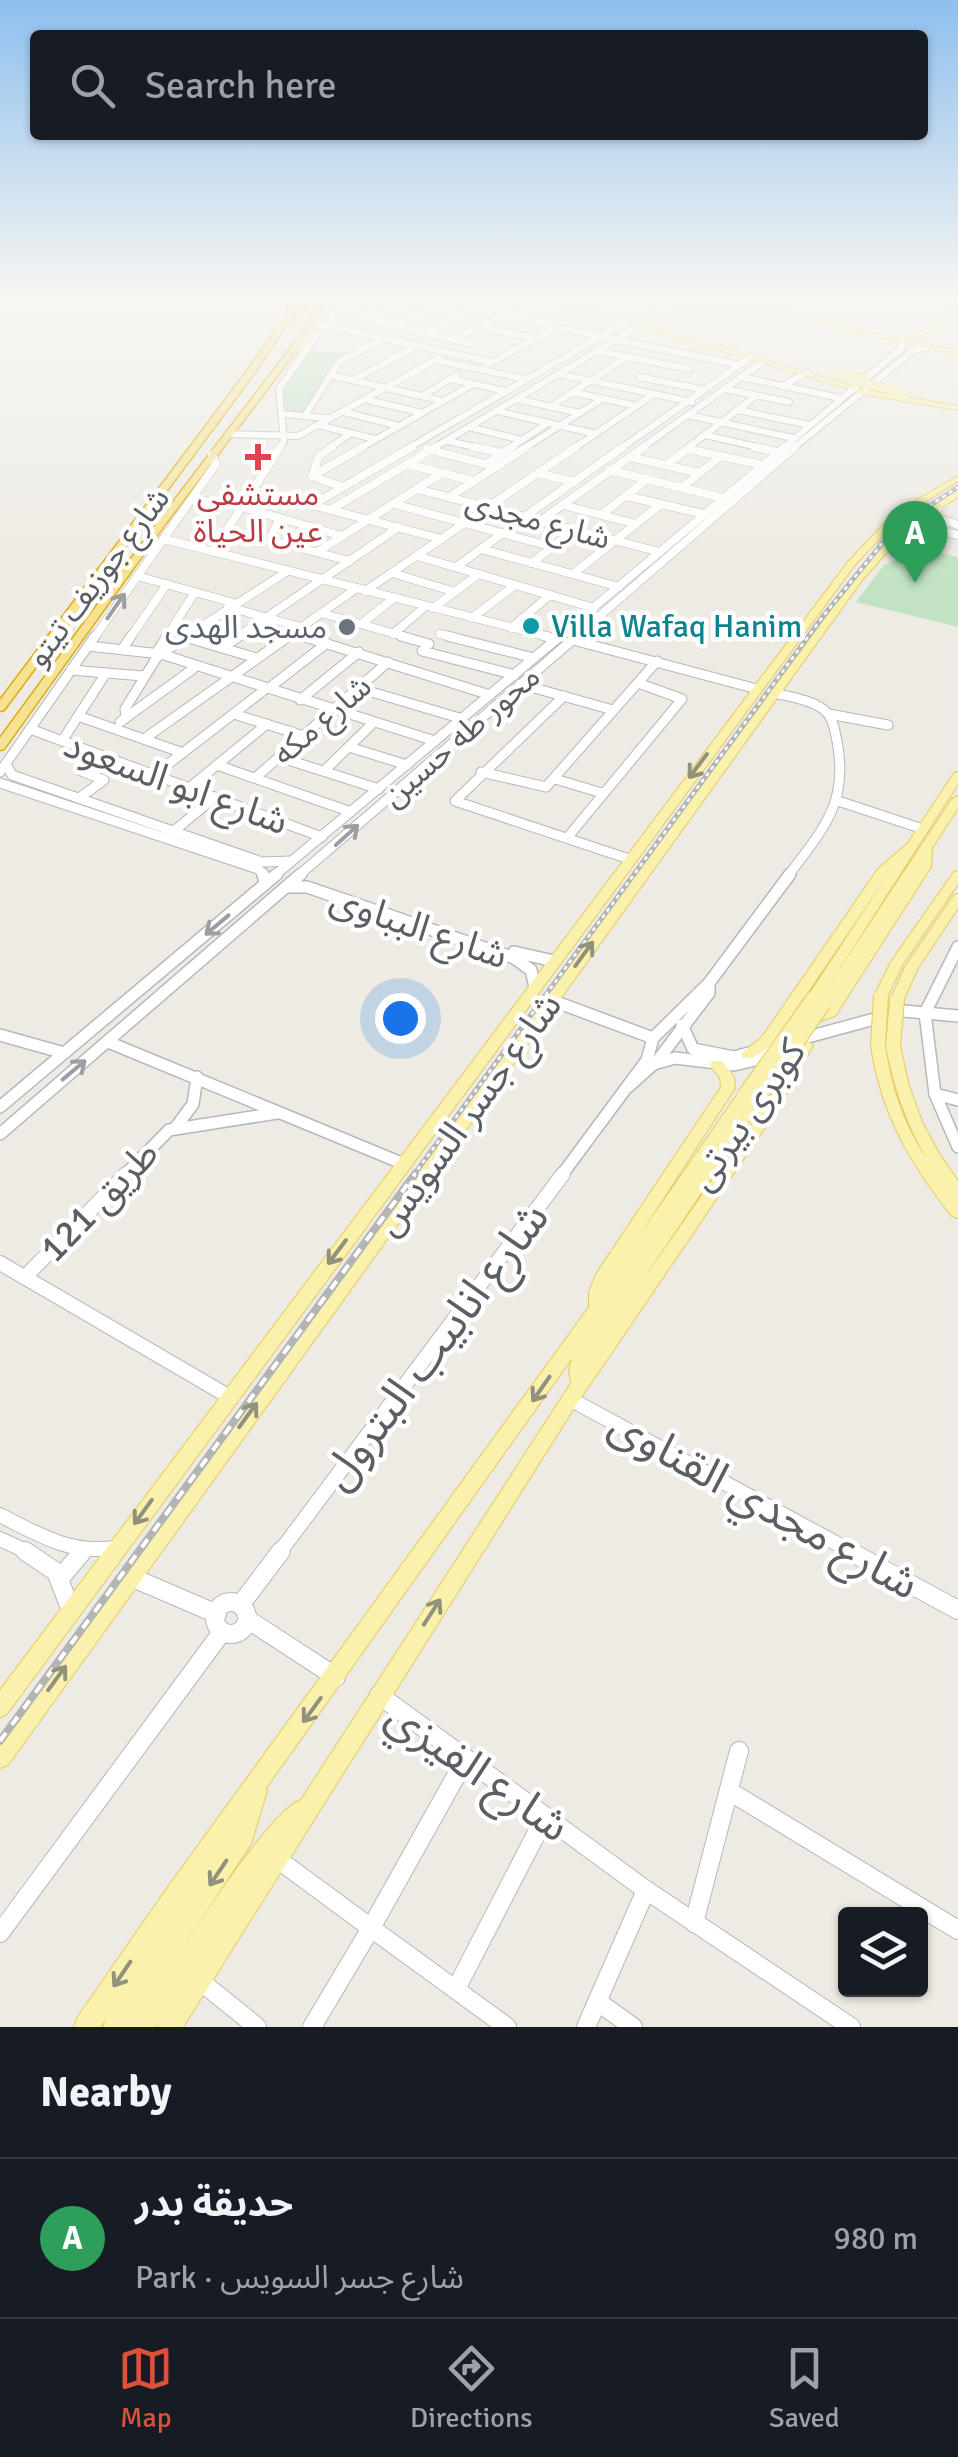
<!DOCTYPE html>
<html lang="en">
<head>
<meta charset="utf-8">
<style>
  body { margin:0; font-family:Signika,"Noto Sans Arabic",sans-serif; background:#242831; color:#f1f3f6 }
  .controls { position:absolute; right:30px; bottom:30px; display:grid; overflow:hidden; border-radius:10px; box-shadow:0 2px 8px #0004 }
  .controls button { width:90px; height:90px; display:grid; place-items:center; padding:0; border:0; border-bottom:2px solid #363941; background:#171b24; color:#f1f3f6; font:50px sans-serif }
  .you { position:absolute; left:400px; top:1018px; width:35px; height:35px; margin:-25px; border:8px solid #fff; border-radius:50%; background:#1a73e8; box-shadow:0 0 0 15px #1a73e833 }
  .badge { display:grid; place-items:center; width:65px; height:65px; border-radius:50%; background:#dc513a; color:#fff; font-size:32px; font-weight:700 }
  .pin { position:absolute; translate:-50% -82px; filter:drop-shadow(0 2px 5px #0008) }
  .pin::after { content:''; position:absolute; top:52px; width:35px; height:30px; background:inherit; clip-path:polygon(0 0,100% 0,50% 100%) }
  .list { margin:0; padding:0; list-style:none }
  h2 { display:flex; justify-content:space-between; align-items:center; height:130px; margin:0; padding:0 40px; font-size:42px }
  h2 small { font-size:32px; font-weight:400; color:#9ea1a6 }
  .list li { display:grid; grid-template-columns:65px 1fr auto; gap:30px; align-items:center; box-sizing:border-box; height:160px; padding:0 40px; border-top:2px solid #363941 }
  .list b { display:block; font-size:38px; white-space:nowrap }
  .list p { margin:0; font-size:32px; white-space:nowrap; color:#9ea1a6 }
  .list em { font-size:32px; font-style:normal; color:#9ea1a6 }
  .icon { flex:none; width:55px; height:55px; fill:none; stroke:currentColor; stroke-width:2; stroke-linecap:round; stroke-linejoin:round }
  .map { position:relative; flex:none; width:958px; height:2027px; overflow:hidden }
  .search { position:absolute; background:#171b24; box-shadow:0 2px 8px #0004; left:30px; right:30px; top:30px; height:110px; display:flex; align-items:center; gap:25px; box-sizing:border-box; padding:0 35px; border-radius:10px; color:#9ea1a6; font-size:38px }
  .sheet { height:290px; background:#171b24 }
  nav { display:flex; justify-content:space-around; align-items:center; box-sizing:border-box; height:140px; border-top:2px solid #363941; background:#171b24; font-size:28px; color:#9ea1a6 }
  nav a { display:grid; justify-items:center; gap:5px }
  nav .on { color:#dc513a }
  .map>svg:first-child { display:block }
</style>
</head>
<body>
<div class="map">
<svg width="958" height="2027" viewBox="0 0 958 2027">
  <rect width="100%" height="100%" fill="#edebe3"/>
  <g fill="#c1e3c3">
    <path d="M310,351l37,2 -15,11 -28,49 -18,-1 -4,-21z"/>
    <path d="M903,544l55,13v70l-102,-25 28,-37 11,-5z"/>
  </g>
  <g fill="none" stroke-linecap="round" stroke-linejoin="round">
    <g stroke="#b5b8bc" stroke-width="8">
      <g id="minor-far5">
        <path d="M378,298l-15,21 110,25"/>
        <path d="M455,298l101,29 183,38"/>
        <path d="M368,321l49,-23"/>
        <path d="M317,324l174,38"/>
        <path d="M394,326l60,-28"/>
        <path d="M478,327l51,10"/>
        <path d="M338,329l-8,-9 16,-22"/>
        <path d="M421,335l58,-30"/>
        <path d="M452,340l55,-27"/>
        <path d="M597,351l92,18"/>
        <path d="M436,360l89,19"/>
        <path d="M487,365l69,-38"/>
        <path d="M559,374l133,28"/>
        <path d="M330,375l113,26"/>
        <path d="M639,377l66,13"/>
        <path d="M741,377l99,21"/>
        <path d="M451,379l55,12"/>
        <path d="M353,380l60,-32"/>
        <path d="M783,386l24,-14"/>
        <path d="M725,389l64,13"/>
        <path d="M572,392l65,14"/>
        <path d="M422,396l35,-21"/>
        <path d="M516,399l64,14"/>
        <path d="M368,400l54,13"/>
        <path d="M550,407l77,-50"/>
        <path d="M738,410l71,15"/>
        <path d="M497,411l99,23"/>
        <path d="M344,412l55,14"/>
        <path d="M282,414l45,4"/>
        <path d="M306,414l33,-52 44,-23"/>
        <path d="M688,415l105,23"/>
        <path d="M318,425l57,14"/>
        <path d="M469,427l53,13"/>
        <path d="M228,434l70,2 141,-78"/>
        <path d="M705,435l61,14"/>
        <path d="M447,441l38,8"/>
        <path d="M279,449l5,-8 -5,-52 38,-55 -5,-4"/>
        <path d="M328,449l23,-16"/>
        <path d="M359,449l114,-65"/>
        <path d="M407,449l220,-128"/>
        <path d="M432,449l209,-124"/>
        <path d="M508,449l40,-26"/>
        <path d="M523,449l79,-50"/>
        <path d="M573,449l81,-55"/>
        <path d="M620,449l131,-92"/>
        <path d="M640,449l124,-88"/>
        <path d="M686,449l70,-53"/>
        <path d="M782,449l120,-101 -1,-7"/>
        <path d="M792,449l122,-99 14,-3"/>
      </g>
    </g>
    <g stroke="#b5b8bc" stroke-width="9">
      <g id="minor-far4">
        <path d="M332,447l-13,9 -7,20 31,11"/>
        <path d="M474,447l28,6"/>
        <path d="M755,447l22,5"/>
        <path d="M427,449l70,18"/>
        <path d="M688,449l74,16"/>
        <path d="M630,457l70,16"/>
        <path d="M407,464l67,17"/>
        <path d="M486,464l26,-17"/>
        <path d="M666,465l24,-18"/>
        <path d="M609,470l114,28"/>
        <path d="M538,473l36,9"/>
        <path d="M312,476l51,-29"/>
        <path d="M681,488l40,-32"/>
        <path d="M417,489l243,63"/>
        <path d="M254,490l188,49"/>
        <path d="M626,496l78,18"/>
        <path d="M449,497l78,-50"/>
        <path d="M192,500l52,4"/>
        <path d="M314,504l98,-57"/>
        <path d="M394,504l159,43"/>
        <path d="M563,505l73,19"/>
        <path d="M939,506l-6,11 25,8"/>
        <path d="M242,507l100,29"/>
        <path d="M332,509l104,-62"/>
        <path d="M601,515l45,-35"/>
        <path d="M524,517l99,-70"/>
        <path d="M280,518l-9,18 2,5 77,20"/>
        <path d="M540,521l104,-74"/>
        <path d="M902,530l25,-2 31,7"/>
        <path d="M164,539l390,99"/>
        <path d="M481,549l138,38"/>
        <path d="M213,552l67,-105"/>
        <path d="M317,552l125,-79"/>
        <path d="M417,556l177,52"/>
        <path d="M532,563l42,-33"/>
        <path d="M456,567l47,-34"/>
        <path d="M392,573l63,19"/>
        <path d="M573,574l88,-70"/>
        <path d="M137,576l97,27"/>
        <path d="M365,591l211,-144"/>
        <path d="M228,607l73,20"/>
        <path d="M433,608l46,-34"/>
        <path d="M321,613l89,25"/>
        <path d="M472,618l43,-33"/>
        <path d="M361,624l33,-26"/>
        <path d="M511,628l39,-33"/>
        <path d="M293,633l17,5"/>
        <path d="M393,634l33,-28"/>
        <path d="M440,634l17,4"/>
        <path d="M185,637l5,1"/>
        <path d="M94,638l122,-174 -4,-9"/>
        <path d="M130,638l37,-54"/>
        <path d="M166,638l29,-46"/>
        <path d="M183,638l105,-67"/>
        <path d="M236,638l163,-111"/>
        <path d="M286,638l71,-50"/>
        <path d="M557,638l228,-191"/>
        <path d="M574,638l221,-191"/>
      </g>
    </g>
    <g stroke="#b5b8bc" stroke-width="11">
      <g id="minor-far3">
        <path d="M302,636l188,59"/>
        <path d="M401,636l28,8"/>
        <path d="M447,636l87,22"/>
        <path d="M544,636l12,3"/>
        <path d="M185,637l71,21"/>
        <path d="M573,640l184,49"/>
        <path d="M88,646l73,8 274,87"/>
        <path d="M123,648l8,-12"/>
        <path d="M222,648l18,-12"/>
        <path d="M422,651l93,24"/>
        <path d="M157,652l10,-16"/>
        <path d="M71,670l72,6"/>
        <path d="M520,684l93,26"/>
        <path d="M269,688l58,-45"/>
        <path d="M358,688l105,31"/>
        <path d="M775,693c14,4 33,6 45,14 13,8 14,20 17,34 12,62 -14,88 -49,135"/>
        <path d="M564,696l-109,105 174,58"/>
        <path d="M300,700l59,-48"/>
        <path d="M234,714l70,22"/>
        <path d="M829,714l59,11"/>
        <path d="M78,716l105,37"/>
        <path d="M126,718l-1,-9 32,-52 30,-21"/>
        <path d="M120,722l73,-53"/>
        <path d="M30,729l292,108"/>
        <path d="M144,739l145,-103"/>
        <path d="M62,741l44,-68"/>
        <path d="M349,747l58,18"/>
        <path d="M279,757l100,32"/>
        <path d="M6,764l6,11 250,87 29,-1"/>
        <path d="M217,765l134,47"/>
        <path d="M324,771l47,-46"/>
        <path d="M0,772l95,-136"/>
        <path d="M481,772l65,15 111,-126"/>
        <path d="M154,775l109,-84"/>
        <path d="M255,778l133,-116"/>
        <path d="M555,779l47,14"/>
        <path d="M0,783l258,86 7,7"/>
        <path d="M189,788l78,-64"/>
        <path d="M79,798l25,-18 -23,-9"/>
        <path d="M838,801l85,28"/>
        <path d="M169,835l46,-38"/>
        <path d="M567,838l115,-139 -44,-16"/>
        <path d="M274,876l286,-240"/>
        <path d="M298,876l279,-240"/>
      </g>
    </g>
    <g stroke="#b5b8bc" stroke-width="14">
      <g id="minor-far2">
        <path d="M263,874l2,10"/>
        <path d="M288,887h19l207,71 17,12 4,17"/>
        <path d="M958,947l-33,66 10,81 23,53"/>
        <path d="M514,952l40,9"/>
        <path d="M551,1000l102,38"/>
        <path d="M682,1025l11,24 41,8 170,-46 54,5"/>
        <path d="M0,1035l64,18"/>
        <path d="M108,1042l296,122"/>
        <path d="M650,1065l25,-7 59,7 38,-9"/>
        <path d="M628,1087l30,-27 51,-67v-10"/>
        <path d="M935,1094l23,6"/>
        <path d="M0,1107l277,-233"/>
        <path d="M176,1127l17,-23 4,-27"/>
        <path d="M0,1134l301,-260"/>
        <path d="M124,1176l45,-46 108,-17"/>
        <path d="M561,1176l86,-116 6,-22 56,-55 81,-109"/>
      </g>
    </g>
    <g stroke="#b5b8bc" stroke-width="16">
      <g id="minor-far1">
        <path d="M0,1263l228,133"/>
        <path d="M25,1277l101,-103"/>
        <path d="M570,1399l284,154"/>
        <path d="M0,1515c39,20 73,41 118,32"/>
        <path d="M0,1539l30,14"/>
        <path d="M279,1553l284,-379"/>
      </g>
    </g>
    <g stroke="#b5b8bc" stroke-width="20">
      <g id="minor">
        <path d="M25,1551l31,21 15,38"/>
        <path d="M849,1551l109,59"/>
        <path d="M62,1576l20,-24"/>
        <path d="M131,1577l86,37"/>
        <circle cx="231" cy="1618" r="16"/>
        <path d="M241,1604l40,-53"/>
        <path d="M247,1619l89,58"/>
        <path d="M379,1695l267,195 205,137"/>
        <path d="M729,1791l229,139"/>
        <path d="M276,1858l95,70 94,-168"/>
        <path d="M694,1923l45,-172"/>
        <path d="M0,1933l222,-301"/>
        <path d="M199,1980l58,47"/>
        <path d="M456,1989l89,-172"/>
        <path d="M598,2002l35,25"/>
        <path d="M312,2027l59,-99 136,99"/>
        <path d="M586,2027l60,-137"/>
      </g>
    </g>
    <g stroke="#e7ca62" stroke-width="2">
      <g id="major">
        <path d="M332,298h6l-37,53 -15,5v-2l11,-5z"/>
        <path d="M542,298h10l305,89 -7,2z"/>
        <path d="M746,298h8l53,20 151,33v4l-155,-34 -42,-16 -3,2 -39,-1 -56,13 -12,-5 3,-2 9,3 56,-13 37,1z"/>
        <path d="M958,305v5l-36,26 -15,4 -3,-2 14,-4z"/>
        <path d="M837,371l29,3 3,2 -3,2 -31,-4z"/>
        <path d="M860,389l98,17v4l-101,-17 -1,-2z"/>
        <path d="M958,476v5l-59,37 -45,48 -847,1148 -7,4v-28l848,-1128 45,-48z"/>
        <path d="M955,491h3v6l-53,35 -42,47 -855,1186 -8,3v-29l857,-1164 42,-47z"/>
        <path d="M958,772v12l-129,201 123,-186 6,-3v12l-26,40 -1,19 -96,149 -18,6 -17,-4 -2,-3 7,-5 12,2 10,-5 -8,-1 -1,-4h-10l-2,-3 83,-126 -117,172 -19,13h-10l-2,-4 21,-17 116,-168 30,-26 46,-70z"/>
        <path d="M958,871v13l-55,80 -17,35h-10l-2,-3 18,-36 62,-88z"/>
        <path d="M958,894v14l-40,60 -16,35 -5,2 -5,-2 -2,-3 15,-33 49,-72z"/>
        <path d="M806,1040l7,5 -36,65 -201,295 -393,622h-26l1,-4 -2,4h-53l3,-9 -5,9h-27l3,-9 88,-127 424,-584v-15l7,-18 125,-187 -1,-9 -10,-13 2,-4h10l12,16 1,11 -96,148 100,-144h10l1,6 6,-2 5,1 2,4 -125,186 129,-185 34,-61zM572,1358l-3,13 2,12 -270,417c-29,9 -100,121 -121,151l71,-107 16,-53 -1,-3z"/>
        <path d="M878,1040l7,5c6,41 18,78 41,113 -20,-36 -33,-72 -40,-112l7,-5 7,5 9,40 14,38 17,31 18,26v37l-6,-2c-41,-51 -72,-104 -81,-171z"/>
      </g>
    </g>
    <g stroke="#dfab11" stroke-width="3">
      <g id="highway">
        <path d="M287,298h6l1,16 -44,65 -246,331 -4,1v-11l244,-325 44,-61z"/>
        <path d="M300,298h6v9l-11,17h-4l9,-17z"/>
        <path d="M319,298h6l-7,21 -18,27 -134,177 -162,226 -4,1v-12l160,-219 135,-177 16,-23z"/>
      </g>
    </g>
    <use href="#minor-far5" stroke="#fff" stroke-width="6"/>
    <use href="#minor-far4" stroke="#fff" stroke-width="8"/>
    <use href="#minor-far3" stroke="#fff" stroke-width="9"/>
    <use href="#minor-far2" stroke="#fff" stroke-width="11"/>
    <use href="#minor-far1" stroke="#fff" stroke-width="14"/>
    <use href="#minor" stroke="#fff" stroke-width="18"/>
    <use href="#major" fill="#f9f1ac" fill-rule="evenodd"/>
    <use href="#highway" fill="#f5e292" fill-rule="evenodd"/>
    <g stroke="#b3b4b4" stroke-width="5">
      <path id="rail-far1" d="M413,1176l411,-561 69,-85 65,-43"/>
    </g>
    <g stroke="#b3b4b4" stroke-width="8">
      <path id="rail" d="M0,1741l415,-567"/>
    </g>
    <use href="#rail-far1" stroke="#fff" stroke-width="2.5" stroke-dasharray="4" stroke-linecap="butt"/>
    <use href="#rail" stroke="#fff" stroke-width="4" stroke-dasharray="10" stroke-linecap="butt"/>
    <g stroke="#e7ca62" stroke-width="9" stroke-linecap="butt">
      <path id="major-bridge-far1" d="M840,377l64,16"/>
    </g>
    <g stroke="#e7ca62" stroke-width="16" stroke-linecap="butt">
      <g id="major-bridge">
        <path d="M878,1045l3,-49"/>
        <path d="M893,1046l4,-46"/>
        <path d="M744,1096l69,-97"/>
        <path d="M756,1101l68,-98"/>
      </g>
    </g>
    <use href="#major-bridge-far1" stroke="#f9f1ac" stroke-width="8"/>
    <use href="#major-bridge" stroke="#f9f1ac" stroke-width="14"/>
  </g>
  <defs><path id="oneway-shaft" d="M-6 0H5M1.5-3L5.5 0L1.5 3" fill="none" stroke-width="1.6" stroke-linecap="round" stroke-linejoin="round" transform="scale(2.5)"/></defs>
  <g stroke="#9d9ea1">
    <use href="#oneway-shaft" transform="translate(116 606) rotate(-55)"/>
    <use href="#oneway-shaft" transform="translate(347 835) rotate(-42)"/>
    <use href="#oneway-shaft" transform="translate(217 925) rotate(140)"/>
    <use href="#oneway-shaft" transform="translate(74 1070) rotate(-40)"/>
  </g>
  <g stroke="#92917d">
    <use href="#oneway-shaft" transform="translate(698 766) rotate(127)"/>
    <use href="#oneway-shaft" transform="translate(584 954) rotate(-54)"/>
    <use href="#oneway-shaft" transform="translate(337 1252) rotate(127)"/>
    <use href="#oneway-shaft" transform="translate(541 1389) rotate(125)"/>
    <use href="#oneway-shaft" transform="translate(248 1415) rotate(-54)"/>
    <use href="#oneway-shaft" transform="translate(143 1512) rotate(126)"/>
    <use href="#oneway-shaft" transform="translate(432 1612) rotate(-57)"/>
    <use href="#oneway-shaft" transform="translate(57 1678) rotate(-54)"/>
    <use href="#oneway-shaft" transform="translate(312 1710) rotate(126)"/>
    <use href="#oneway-shaft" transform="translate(218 1873) rotate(124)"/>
    <use href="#oneway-shaft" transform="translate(122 1974) rotate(124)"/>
  </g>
  <linearGradient id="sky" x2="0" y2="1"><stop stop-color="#8ebfee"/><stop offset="0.51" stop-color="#f7f6f2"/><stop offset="1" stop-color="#f7f6f2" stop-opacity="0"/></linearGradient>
  <rect width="958" height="582" fill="url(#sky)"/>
  <path fill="#e0444e" stroke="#fff" stroke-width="4" d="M253 442h10v10h10v10h-10v10h-10v-10h-10v-10h10z"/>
  <circle fill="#0f9aa8" stroke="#fff" stroke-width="4" cx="531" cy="626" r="10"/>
  <circle fill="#6b7280" stroke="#fff" stroke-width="4" cx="347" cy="627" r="10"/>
  <g text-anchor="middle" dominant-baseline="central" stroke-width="9" stroke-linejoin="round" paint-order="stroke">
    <g font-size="32" fill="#be3a42" stroke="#fff">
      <text x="258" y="494">مستشفى<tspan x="258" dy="37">عين الحياة</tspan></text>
    </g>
    <g font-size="32" fill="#5b5e63" stroke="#fff">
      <text transform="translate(538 520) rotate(15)">شارع مجدى</text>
      <text transform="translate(98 577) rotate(-53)">شارع جوزيف تيتو</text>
      <text transform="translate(322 720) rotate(-41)">شارع مكه</text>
      <text transform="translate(461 736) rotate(-41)">محور طه حسين</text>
    </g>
    <g font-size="32" fill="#0d838f" stroke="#fff" text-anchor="start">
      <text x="551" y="626">Villa Wafaq Hanim</text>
    </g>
    <g font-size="32" fill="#5b616d" stroke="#fff" text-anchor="end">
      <text x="327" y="627">مسجد الهدى</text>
    </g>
    <g font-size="38" fill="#5b5e63" stroke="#fff">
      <text transform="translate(176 783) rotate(20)">شارع ابو السعود</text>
      <text transform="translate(419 927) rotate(19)">شارع البباوى</text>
      <text transform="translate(468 1114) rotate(-54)">شارع جسر السويس</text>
      <text transform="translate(747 1115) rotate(-55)">كوبرى بيرتى</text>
      <text transform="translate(99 1201) rotate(-46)">طريق 121</text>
    </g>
    <g font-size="45" fill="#5b5e63" stroke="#fff">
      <text transform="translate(435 1346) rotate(-53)">شارع انابيب البترول</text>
      <text transform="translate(764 1504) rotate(29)">شارع مجدي القناوى</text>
      <text transform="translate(478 1771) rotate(35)">شارع الفيزي</text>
    </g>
  </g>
</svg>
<div class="controls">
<button><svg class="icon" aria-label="layers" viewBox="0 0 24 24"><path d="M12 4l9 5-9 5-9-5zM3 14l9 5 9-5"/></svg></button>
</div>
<div class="you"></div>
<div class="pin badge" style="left:915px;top:583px;background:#2e9e5b">A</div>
<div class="search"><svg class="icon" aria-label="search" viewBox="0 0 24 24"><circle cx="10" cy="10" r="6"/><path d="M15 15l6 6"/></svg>Search here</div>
</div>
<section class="sheet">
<h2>Nearby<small></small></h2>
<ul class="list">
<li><span class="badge" style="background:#2e9e5b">A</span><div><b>حديقة بدر</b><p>Park · شارع جسر السويس</p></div><em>980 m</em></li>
</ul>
</section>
<nav>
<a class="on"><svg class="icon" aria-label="map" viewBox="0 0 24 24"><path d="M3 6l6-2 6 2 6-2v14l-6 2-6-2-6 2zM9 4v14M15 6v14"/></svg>Map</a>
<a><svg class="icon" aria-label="directions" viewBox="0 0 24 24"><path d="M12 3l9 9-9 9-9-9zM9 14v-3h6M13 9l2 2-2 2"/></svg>Directions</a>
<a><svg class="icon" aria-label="saved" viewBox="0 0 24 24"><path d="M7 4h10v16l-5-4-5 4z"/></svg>Saved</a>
</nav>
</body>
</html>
